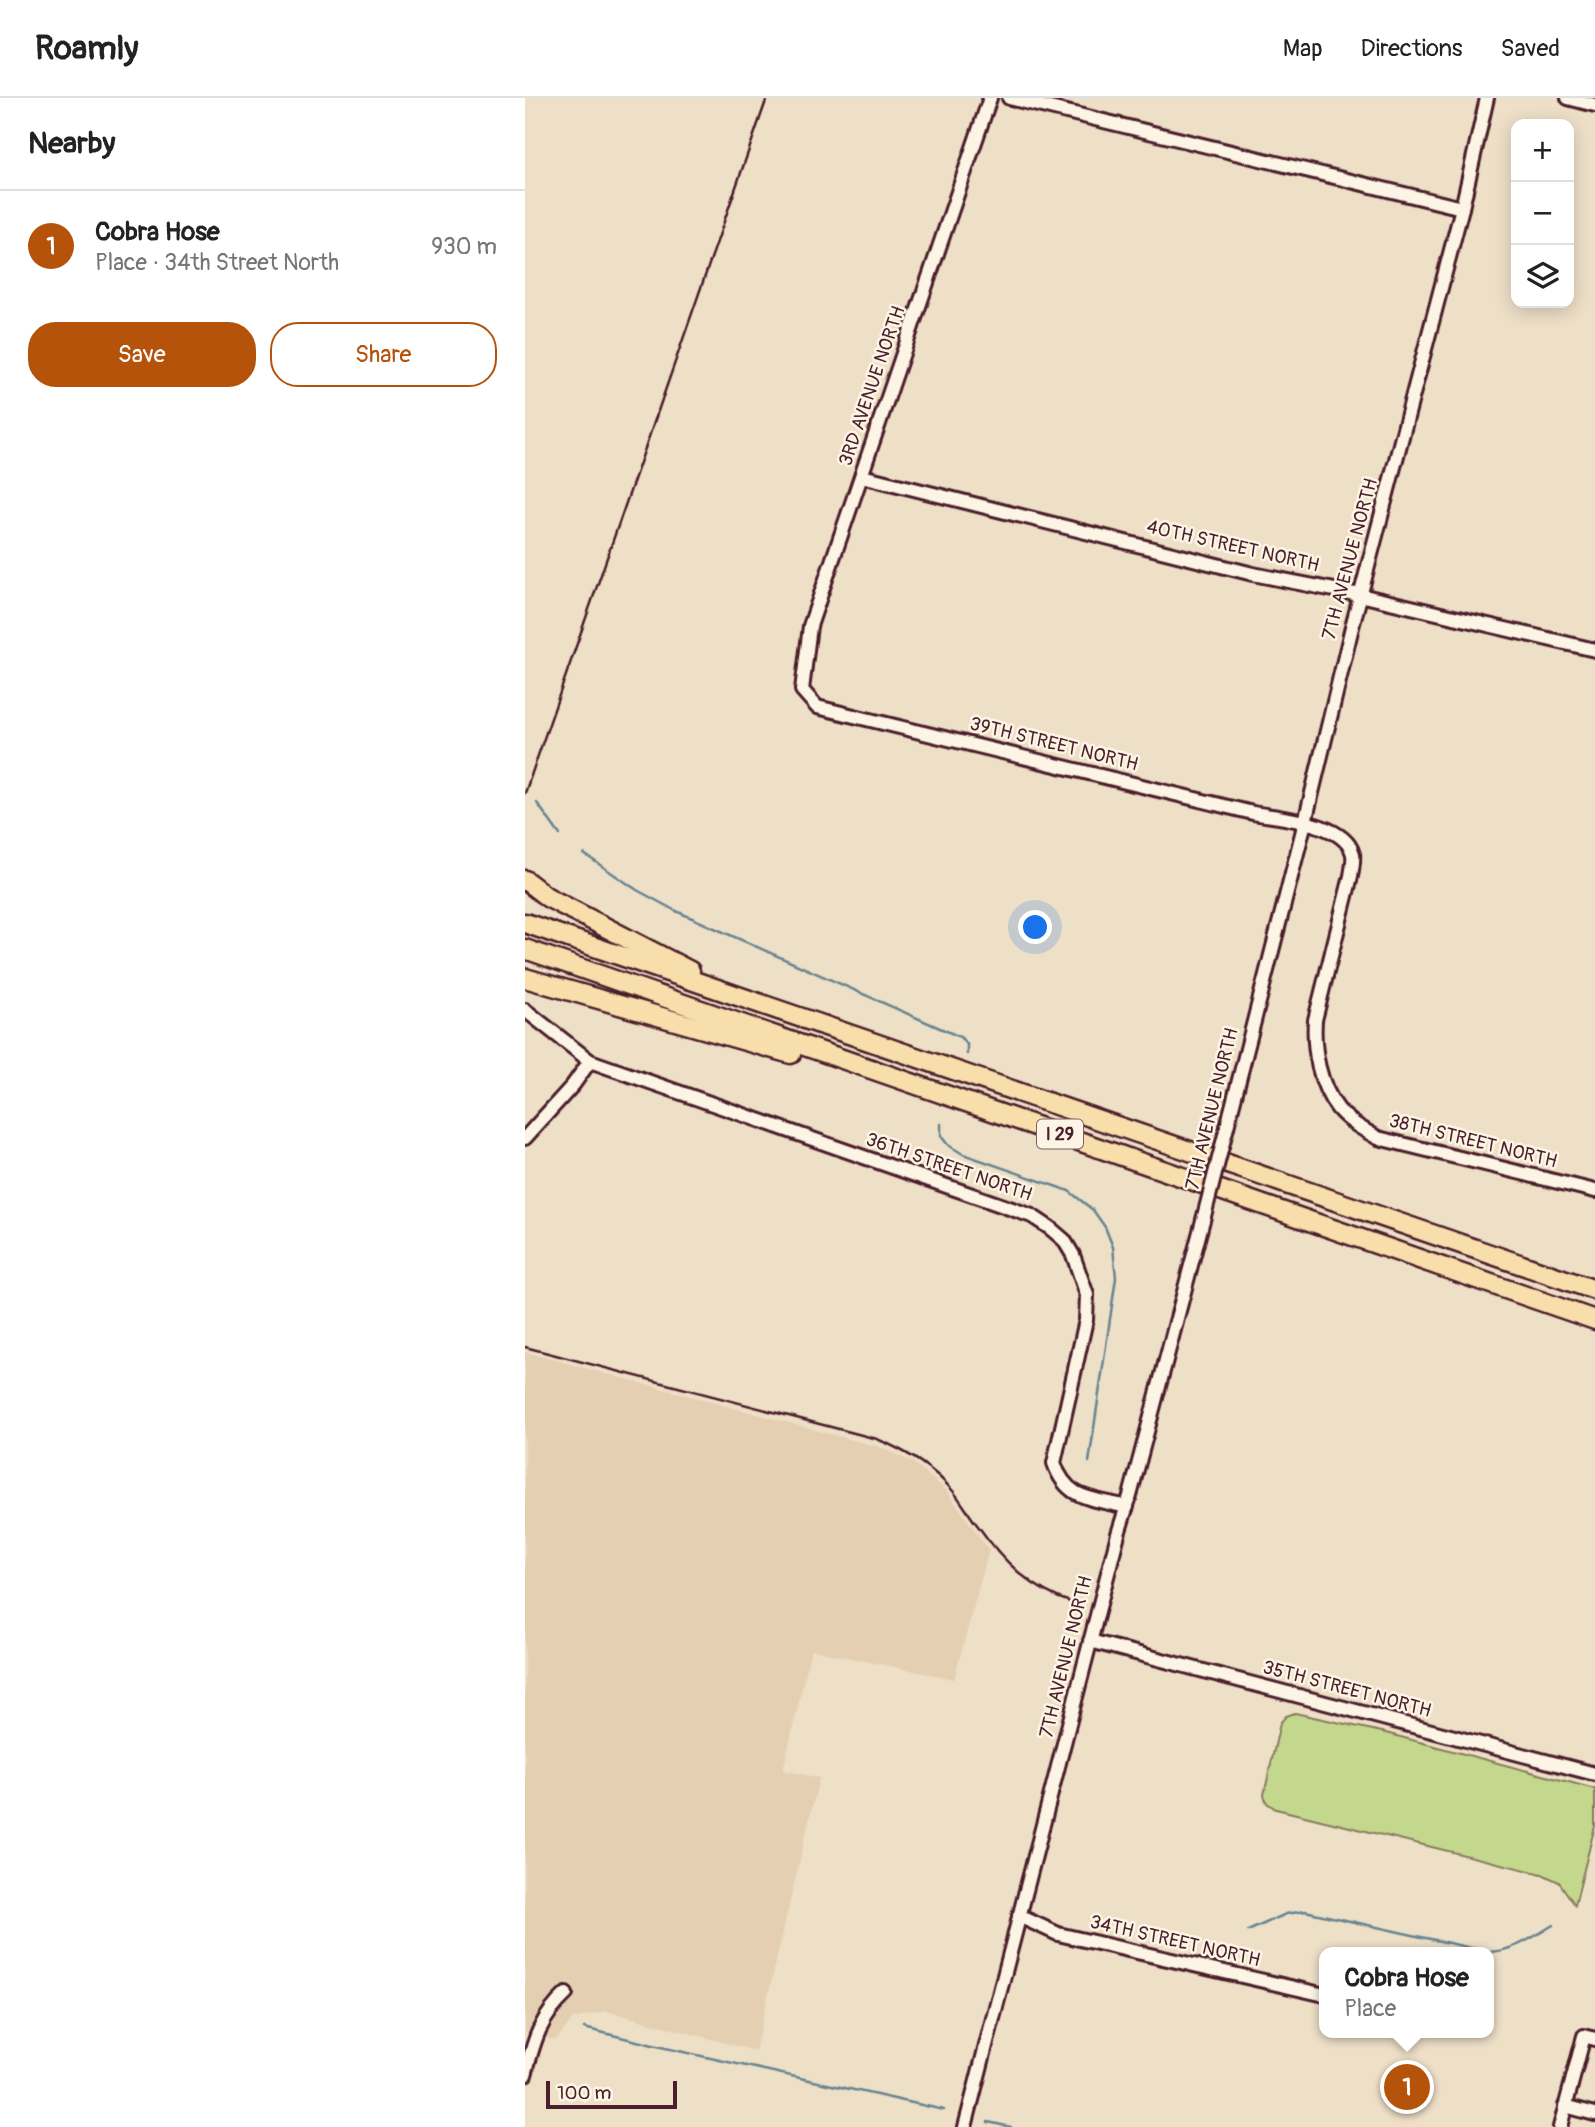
<!DOCTYPE html>
<html lang="en">
<head>
<meta charset="utf-8">
<style>
  body { margin:0; font-family:Pangolin,sans-serif; background:#f6f6f6; color:#222 }
  .controls { position:absolute; right:21px; top:21px; display:grid; overflow:hidden; border-radius:14px; box-shadow:0 4px 18px #0003 }
  .controls button { width:63px; height:63px; display:grid; place-items:center; padding:0; border:0; border-bottom:2px solid #e0e0e0; background:#fff; color:#222; font:35px sans-serif }
  .scale { position:absolute; left:21px; bottom:18px; width:131px; box-sizing:border-box; padding-left:7px; border:4px solid #4a1f2b; border-top:0; font-size:19px; line-height:24px; white-space:nowrap; color:#4a1f2b; -webkit-text-stroke:5px #fcf5e5; paint-order:stroke }
  .you { position:absolute; left:511px; top:830px; width:24px; height:24px; margin:-18px; border:5px solid #fff; border-radius:50%; background:#1a73e8; box-shadow:0 0 0 10px #1a73e833 }
  .badge { display:grid; place-items:center; width:46px; height:46px; border-radius:50%; background:#b45309; color:#fff; font-size:23px; font-weight:700 }
  .pin { position:absolute; translate:-50% -50%; border:4px solid #fff; box-shadow:0 2px 7px #0006 }
  .popup { position:absolute; left:794px; top:1849px; width:175px; height:91px; box-sizing:border-box; display:grid; place-content:center; border-radius:14px; background:#fff; filter:drop-shadow(0 2px 5px #0005); font-size:23px; white-space:nowrap; color:#767676 }
  .popup b { font-size:26px; color:#222 }
  .popup::after { content:''; position:absolute; left:50%; top:100%; margin-left:-14px; border:14px solid transparent; border-top-color:#fff }
  .list { margin:0; padding:0; list-style:none }
  h2 { display:flex; justify-content:space-between; align-items:center; height:91px; margin:0; padding:0 28px; font-size:30px }
  h2 small { font-size:23px; font-weight:400; color:#767676 }
  .list li { display:grid; grid-template-columns:46px 1fr auto; gap:21px; align-items:center; box-sizing:border-box; height:112px; padding:0 28px; border-top:2px solid #e0e0e0 }
  .list b { display:block; font-size:26px; white-space:nowrap }
  .list p { margin:0; font-size:23px; white-space:nowrap; color:#767676 }
  .list em { font-size:23px; font-style:normal; color:#767676 }
  .actions { display:flex; gap:14px; padding:21px 28px }
  .actions a { flex:1; padding:16px 0; border:2px solid #b45309; border-radius:28px; text-align:center; font-size:24px; color:#b45309 }
  .actions .main { background:#b45309; color:#fff }
  .icon { flex:none; width:38px; height:38px; fill:none; stroke:currentColor; stroke-width:2; stroke-linecap:round; stroke-linejoin:round }
  .map { position:relative; flex:none; width:1070px; height:2029px; overflow:hidden }
  header { display:flex; align-items:center; gap:42px; box-sizing:border-box; height:98px; padding:0 35px; background:#fff; border-bottom:2px solid #e0e0e0 }
  header strong { font-size:33px }
  nav { display:flex; gap:38px; margin-inline-start:auto; font-size:24px }
  main { display:flex }
  aside { flex:1; background:#fff }
  .map>svg:first-child { display:block }
</style>
</head>
<body>
<header>
<strong>Roamly</strong>
<nav><a>Map</a><a>Directions</a><a>Saved</a></nav>
</header>
<main>
<aside>
<h2>Nearby<small></small></h2>
<ul class="list">
<li><span class="badge">1</span><div><b>Cobra Hose</b><p>Place · 34th Street North</p></div><em>930 m</em></li>
</ul>
<div class="actions"><a class="main">Save</a><a>Share</a></div>
</aside>
<div class="map">
<svg width="1070" height="2029" viewBox="0 0 1070 2029">
  <rect width="100%" height="100%" fill="#eedfc7"/>
  <filter id="ink" filterUnits="userSpaceOnUse"><feTurbulence type="fractalNoise" baseFrequency=".0143" numOctaves="2"/><feDisplacementMap in="SourceGraphic" scale="14" xChannelSelector="R" yChannelSelector="G"/><feConvolveMatrix kernelMatrix="1 2 1 2 8 2 1 2 1" color-interpolation-filters="sRGB"/></filter>
  <g filter="url(#ink)">
    <path fill="#e4cfb2" d="M0,1254l358,96 31,15 32,27 43,60 -35,129 -143,-29 -28,120 36,8 -64,273 -148,-40 -34,8 -17,21 -31,-6z"/>
    <path fill="#c3d88d" stroke="#867c5c" stroke-width="2" d="M770,1615l87,19 213,57v37l-20,79 -16,-23 -17,-8 -266,-65 -9,-6 -3,-8 16,-72 6,-7z"/>
    <g fill="none" stroke-linecap="round" stroke-linejoin="round">
      <g stroke="#668491" stroke-width="2.5">
        <path d="M12,705l23,32"/>
        <path d="M59,756l53,36 37,20 286,127 7,7v10"/>
        <path d="M416,1026v12l7,9 15,9 106,37 24,19 12,17 8,20 3,31 -27,184"/>
        <path d="M723,1833l38,-17 19,-3 184,41c25,-1 44,-15 64,-27"/>
        <path d="M59,1930l77,19 283,63"/>
        <path d="M463,2024l23,5"/>
      </g>
      <g stroke="#4a1f2b" stroke-width="18">
        <g id="minor">
          <path d="M465,0l-180,528 -8,64 15,17 436,106c27,5 92,9 100,41 1,6 -1,16 -2,22l-36,144c-2,29 4,65 23,89 10,12 26,21 40,29l217,53"/>
          <path d="M484,0l453,110"/>
          <path d="M1043,0l27,7"/>
          <path d="M337,378l391,98 107,21 235,55"/>
          <path d="M0,912l65,51 442,155 18,12 14,12 9,15 14,40 -1,25 -32,143c13,38 38,35 73,44"/>
          <path d="M702,1029l78,-305 46,-191 111,-423 25,-110"/>
          <path d="M0,1040l48,-53 17,-24"/>
          <path d="M565,1543l505,133"/>
          <path d="M494,1818l39,18 267,61"/>
          <path d="M0,1977c9,-34 14,-56 41,-81"/>
          <path d="M1040,2008l30,8"/>
          <path d="M440,2029l153,-593 12,-38 73,-276"/>
          <path d="M1035,2029l24,-91 11,3"/>
        </g>
      </g>
      <g stroke="#4a1f2b" stroke-width="23">
        <g id="highway">
          <path d="M0,782l22,17 143,74"/>
          <path d="M0,825l1070,367"/>
          <path d="M0,851l1070,371"/>
          <path d="M0,880l266,76"/>
        </g>
      </g>
      <use href="#minor" stroke="#fcf5e5" stroke-width="12"/>
      <use href="#highway" stroke="#f8deab" stroke-width="18"/>
      <g stroke="#4a1f2b" stroke-width="2.5">
        <path d="M0,695l242,-695"/>
        <path d="M0,1249l352,92c29,12 55,27 76,52 9,11 16,24 25,35 25,35 53,64 95,77"/>
      </g>
      <g stroke="#4a1f2b" stroke-width="18" stroke-linecap="butt">
        <path id="minor-bridge" d="M678,1122l24,-93"/>
      </g>
      <use href="#minor-bridge" stroke="#fcf5e5" stroke-width="12"/>
    </g>
  </g>
  <g text-anchor="middle" dominant-baseline="central" stroke-width="5" stroke-linejoin="round" paint-order="stroke">
    <rect fill="#fcf5e5" stroke="#7f5f63" stroke-width="2" x="512" y="1021.5" width="46" height="29" rx="5"/>
    <g font-size="18" font-weight="bold" fill="#4a1f2b">
      <text x="535" y="1036">I 29</text>
    </g>
    <g font-size="19" fill="#4a1f2b" stroke="#fcf5e5">
      <text transform="translate(347 288) rotate(-71)">3RD AVENUE NORTH</text>
      <text transform="translate(708 448) rotate(13)">40TH STREET NORTH</text>
      <text transform="translate(825 461) rotate(-75)">7TH AVENUE NORTH</text>
      <text transform="translate(529 646) rotate(14)">39TH STREET NORTH</text>
      <text transform="translate(687 1011) rotate(-76)">7TH AVENUE NORTH</text>
      <text transform="translate(948 1043) rotate(14)">38TH STREET NORTH</text>
      <text transform="translate(424 1069) rotate(19)">36TH STREET NORTH</text>
      <text transform="translate(541 1559) rotate(-76)">7TH AVENUE NORTH</text>
      <text transform="translate(822 1591) rotate(15)">35TH STREET NORTH</text>
      <text transform="translate(650 1843) rotate(13)">34TH STREET NORTH</text>
    </g>
  </g>
</svg>
<div class="controls">
<button>+</button>
<button>−</button>
<button><svg class="icon" aria-label="layers" viewBox="0 0 24 24"><path d="M12 4l9 5-9 5-9-5zM3 14l9 5 9-5"/></svg></button>
</div>
<div class="scale">100 m</div>
<div class="you"></div>
<div class="pin badge" style="left:882px;top:1989px">1</div>
<div class="popup"><b>Cobra Hose</b>Place</div>
</div>
</main>
</body>
</html>
